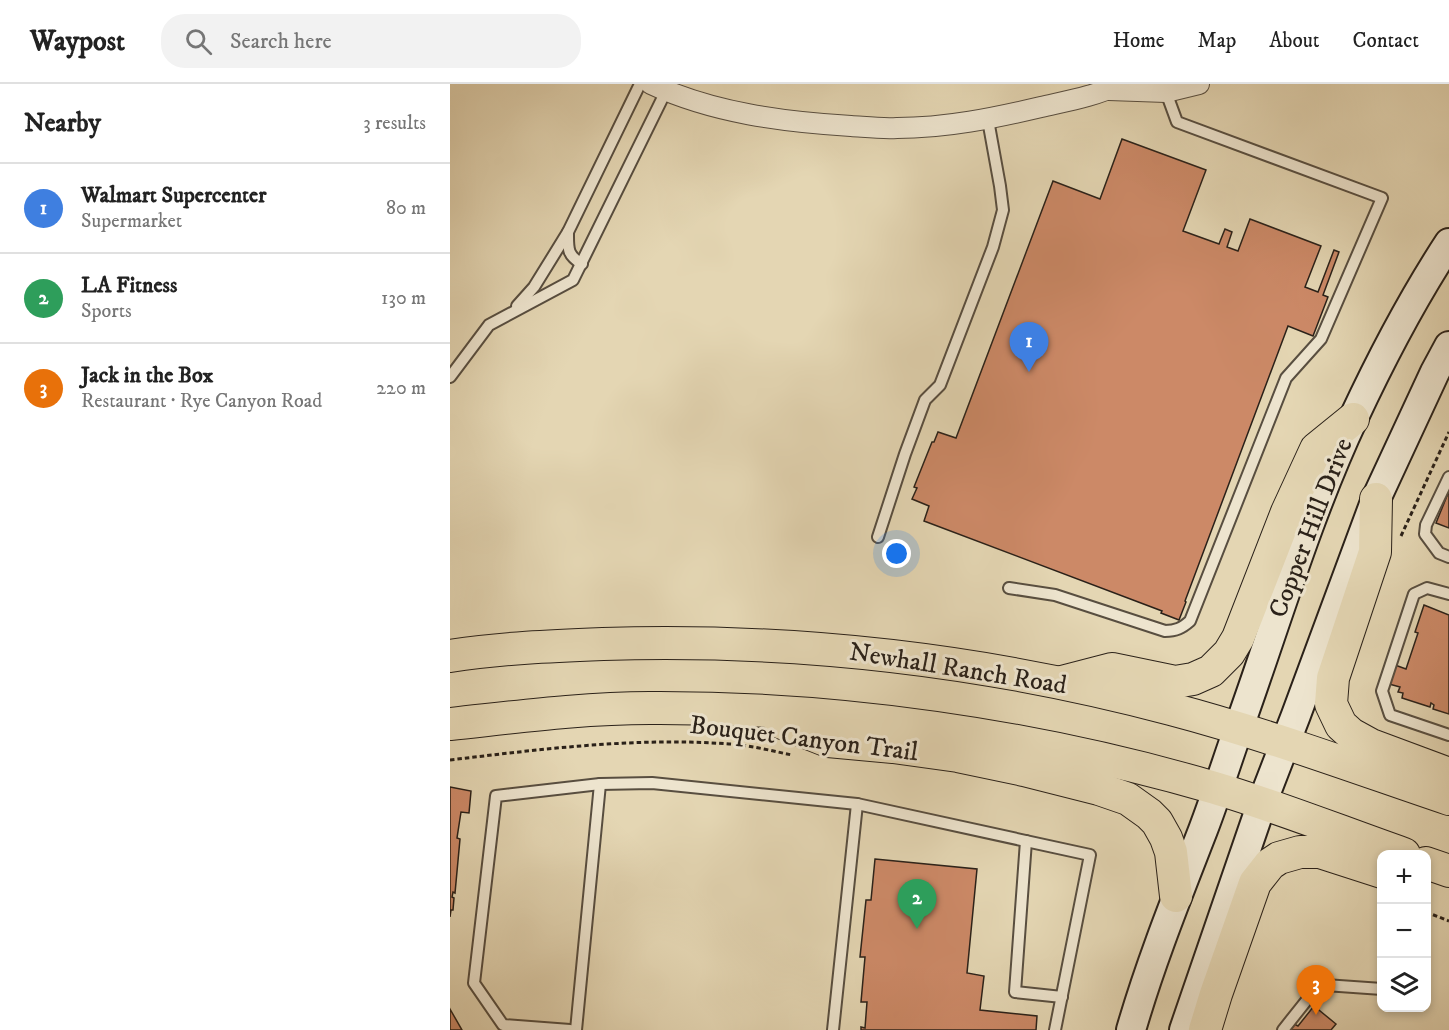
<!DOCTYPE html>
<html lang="en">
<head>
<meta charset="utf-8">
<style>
  body { margin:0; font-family:"IM FELL DW Pica",serif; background:#f2f2f2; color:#222 }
  .controls { position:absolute; right:18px; bottom:18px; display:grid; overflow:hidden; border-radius:12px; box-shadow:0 3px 9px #0003 }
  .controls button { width:54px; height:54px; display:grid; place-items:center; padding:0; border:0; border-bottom:2px solid #e0e0e0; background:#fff; color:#222; font:30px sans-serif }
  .you { position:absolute; left:447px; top:470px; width:21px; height:21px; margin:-15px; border:4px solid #fff; border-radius:50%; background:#1a73e8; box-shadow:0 0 0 9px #1a73e833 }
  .badge { display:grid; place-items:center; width:39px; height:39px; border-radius:50%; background:#8f2418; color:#fff; font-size:20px; font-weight:700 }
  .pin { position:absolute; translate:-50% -50px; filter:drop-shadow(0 2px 3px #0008) }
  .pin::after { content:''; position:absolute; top:32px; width:21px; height:18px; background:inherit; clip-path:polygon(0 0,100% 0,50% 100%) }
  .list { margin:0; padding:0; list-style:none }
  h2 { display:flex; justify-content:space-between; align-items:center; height:78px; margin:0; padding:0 24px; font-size:26px }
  h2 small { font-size:20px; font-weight:400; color:#767676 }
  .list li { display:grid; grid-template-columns:39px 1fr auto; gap:18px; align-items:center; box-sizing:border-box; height:90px; padding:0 24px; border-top:2px solid #e0e0e0 }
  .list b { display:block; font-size:22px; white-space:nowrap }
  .list p { margin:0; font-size:20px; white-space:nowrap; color:#767676 }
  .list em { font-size:20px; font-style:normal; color:#767676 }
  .icon { flex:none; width:33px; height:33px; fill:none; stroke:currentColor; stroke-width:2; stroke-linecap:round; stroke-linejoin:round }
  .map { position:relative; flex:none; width:999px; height:946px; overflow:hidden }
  header { display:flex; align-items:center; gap:36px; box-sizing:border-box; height:84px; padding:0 30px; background:#fff; border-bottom:2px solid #e0e0e0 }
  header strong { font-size:28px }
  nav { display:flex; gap:33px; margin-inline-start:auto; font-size:21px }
  .search { width:420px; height:54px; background:#f2f2f2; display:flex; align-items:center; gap:15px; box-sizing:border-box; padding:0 21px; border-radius:24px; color:#767676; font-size:22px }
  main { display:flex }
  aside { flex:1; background:#fff }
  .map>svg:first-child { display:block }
</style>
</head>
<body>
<header>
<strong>Waypost</strong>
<div class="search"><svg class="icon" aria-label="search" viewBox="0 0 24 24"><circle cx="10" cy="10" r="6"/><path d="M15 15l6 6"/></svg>Search here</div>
<nav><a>Home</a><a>Map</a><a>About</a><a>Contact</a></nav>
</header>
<main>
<aside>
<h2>Nearby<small>3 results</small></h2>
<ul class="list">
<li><span class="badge" style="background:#3f7fe0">1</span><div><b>Walmart Supercenter</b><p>Supermarket</p></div><em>80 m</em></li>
<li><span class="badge" style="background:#2e9e5b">2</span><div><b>LA Fitness</b><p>Sports</p></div><em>130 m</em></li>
<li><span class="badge" style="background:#e8710a">3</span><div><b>Jack in the Box</b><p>Restaurant · Rye Canyon Road</p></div><em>220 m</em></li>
</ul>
</aside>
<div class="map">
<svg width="999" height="946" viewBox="0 0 999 946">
  <rect width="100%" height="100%" fill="#e4d6b3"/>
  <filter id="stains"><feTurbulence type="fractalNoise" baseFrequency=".00333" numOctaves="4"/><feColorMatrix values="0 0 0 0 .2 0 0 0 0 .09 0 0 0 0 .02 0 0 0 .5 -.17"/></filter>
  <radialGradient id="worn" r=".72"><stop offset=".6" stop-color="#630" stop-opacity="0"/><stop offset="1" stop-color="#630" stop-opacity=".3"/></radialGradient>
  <g fill="#cc8967" stroke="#2a2119" stroke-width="1.5">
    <path d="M672,55l84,31 -23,61 36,13 6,-15 7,3 -5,15 11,4 12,-32 71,27 -16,41 13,5 16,-42 5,2 -16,43 5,2 -15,39 -25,-10 -103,275 1,1 -7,18 -18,-7 1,-2 -238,-90 5,-15 -17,-7 5,-11 -3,-1 18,-45h2l4,-10 18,6 97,-257 47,18z"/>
    <path d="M999,407v37l-13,-5z"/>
    <path d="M974,521l25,10v99l-16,-5 1,-4 -3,-2 -1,4 -28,-9 1,-5 -5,-1 2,-5 -11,-3 6,-19 11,4 12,-36 -3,-1z"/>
    <path d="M0,703l21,4 -2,22 -8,-1 -4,26 3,1 -5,54 -2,-1 -1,5 2,1 -1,12h-2l-1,7z"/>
    <path d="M425,775l102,10 -10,104 17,3 -4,34 57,6 -1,14h-175v-3l4,1 2,-26h-6l4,-45h-5l6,-57h5z"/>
    <path d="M864,922l22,18 -5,6h-44l5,-7 6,3z"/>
    <path d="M0,925l12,21h-12z"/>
  </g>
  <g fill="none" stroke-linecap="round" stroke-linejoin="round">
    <g stroke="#584e40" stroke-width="14">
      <g id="service">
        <path d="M118,148c0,17 -1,23 14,32"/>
        <path d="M67,222l17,-19 34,-55 72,-148"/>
        <path d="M0,293l39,-52 84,-45 93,-189"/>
        <path d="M999,393l-23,48 -1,9 14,19 10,4"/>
        <path d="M428,453l27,-83 20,-54 15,-15 53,-138 10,-37 -3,-24 -12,-66"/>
        <path d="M559,504l46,7 110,36c11,0 17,-3 25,-10l96,-243 35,-39 61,-141 -205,-76 -11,-30"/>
        <path d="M999,510l-22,-6 -13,6 -32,97 8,24 59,20"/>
        <path d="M576,757l-11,151 47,5"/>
        <path d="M120,946l-67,-5 -29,-42 22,-187 104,-12 52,-1 205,21 233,51 -35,175"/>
        <path d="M126,946l24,-246"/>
        <path d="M383,946l24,-226"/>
        <path d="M833,946l31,-39 11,-6 57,4"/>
      </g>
    </g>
    <g stroke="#584e40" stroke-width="22">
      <g id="minor">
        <path d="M201,0c62,29 133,38 200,42 15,1 31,3 46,2 49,0 97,-10 144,-21 26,-6 55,-11 79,-23"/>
        <path d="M659,6l57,2 33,-8"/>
      </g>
    </g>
    <g stroke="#2a2119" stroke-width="32">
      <g id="secondary">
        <path d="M681,946c20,-69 46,-133 72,-200 13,-34 24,-69 36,-103 37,-103 68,-210 115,-310 28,-60 59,-119 95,-174"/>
        <path d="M734,946l78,-227 34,-88 80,-216 59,-127 14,-26"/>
      </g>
    </g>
    <g stroke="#2a2119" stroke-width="34">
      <g id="primary">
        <path d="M926,415l-1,53 -42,126 -2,26 10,21 10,9 20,11 78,29"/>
        <path d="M0,572c51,-8 102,-10 153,-12 192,-6 383,16 568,65 95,25 186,59 278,90"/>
        <path d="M612,598l50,-13 63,13 18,-3 18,-8 18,-18 9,-15 49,-126 29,-63 37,-30"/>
        <path d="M330,638l48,19 65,6 65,9 66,14 75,19 29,10 21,15 8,8 9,16 5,14 5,44"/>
        <path d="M0,640c66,-7 133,-16 200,-16 188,-1 384,27 565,80 64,19 126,44 189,66"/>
        <path d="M976,779l23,8"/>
        <path d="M755,946l11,-36 39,-111 15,-19 9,-6 21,-6h20l62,20"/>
      </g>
    </g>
    <g stroke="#2a2119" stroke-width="3" stroke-dasharray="4.5 3" stroke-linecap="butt">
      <path d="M951,452l48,-104"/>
      <path d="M0,676c92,-11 187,-23 279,-16 21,1 43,7 63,11"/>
      <path d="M976,828l23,9"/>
    </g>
    <use href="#service" stroke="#ede4ce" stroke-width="10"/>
    <use href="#minor" stroke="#ede4ce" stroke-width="20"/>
    <use href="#secondary" stroke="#ede4ce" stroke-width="28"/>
    <use href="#primary" stroke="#e4d6b3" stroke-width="32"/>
  </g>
  <g text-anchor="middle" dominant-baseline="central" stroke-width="6" stroke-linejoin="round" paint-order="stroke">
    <g font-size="26" fill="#2a2119" stroke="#ede4ce">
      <text transform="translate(861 444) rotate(-69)">Copper Hill Drive</text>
      <text transform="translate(508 585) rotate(9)">Newhall Ranch Road</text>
      <text transform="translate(354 655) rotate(7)">Bouquet Canyon Trail</text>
    </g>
  </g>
  <rect width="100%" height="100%" filter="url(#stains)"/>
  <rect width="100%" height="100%" fill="url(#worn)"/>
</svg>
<div class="controls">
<button>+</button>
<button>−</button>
<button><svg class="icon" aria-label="layers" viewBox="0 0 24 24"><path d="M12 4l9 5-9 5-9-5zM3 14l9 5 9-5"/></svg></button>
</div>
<div class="you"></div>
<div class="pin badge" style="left:579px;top:288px;background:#3f7fe0">1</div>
<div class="pin badge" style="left:467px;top:845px;background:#2e9e5b">2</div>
<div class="pin badge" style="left:866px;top:931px;background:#e8710a">3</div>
</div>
</main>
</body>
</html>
